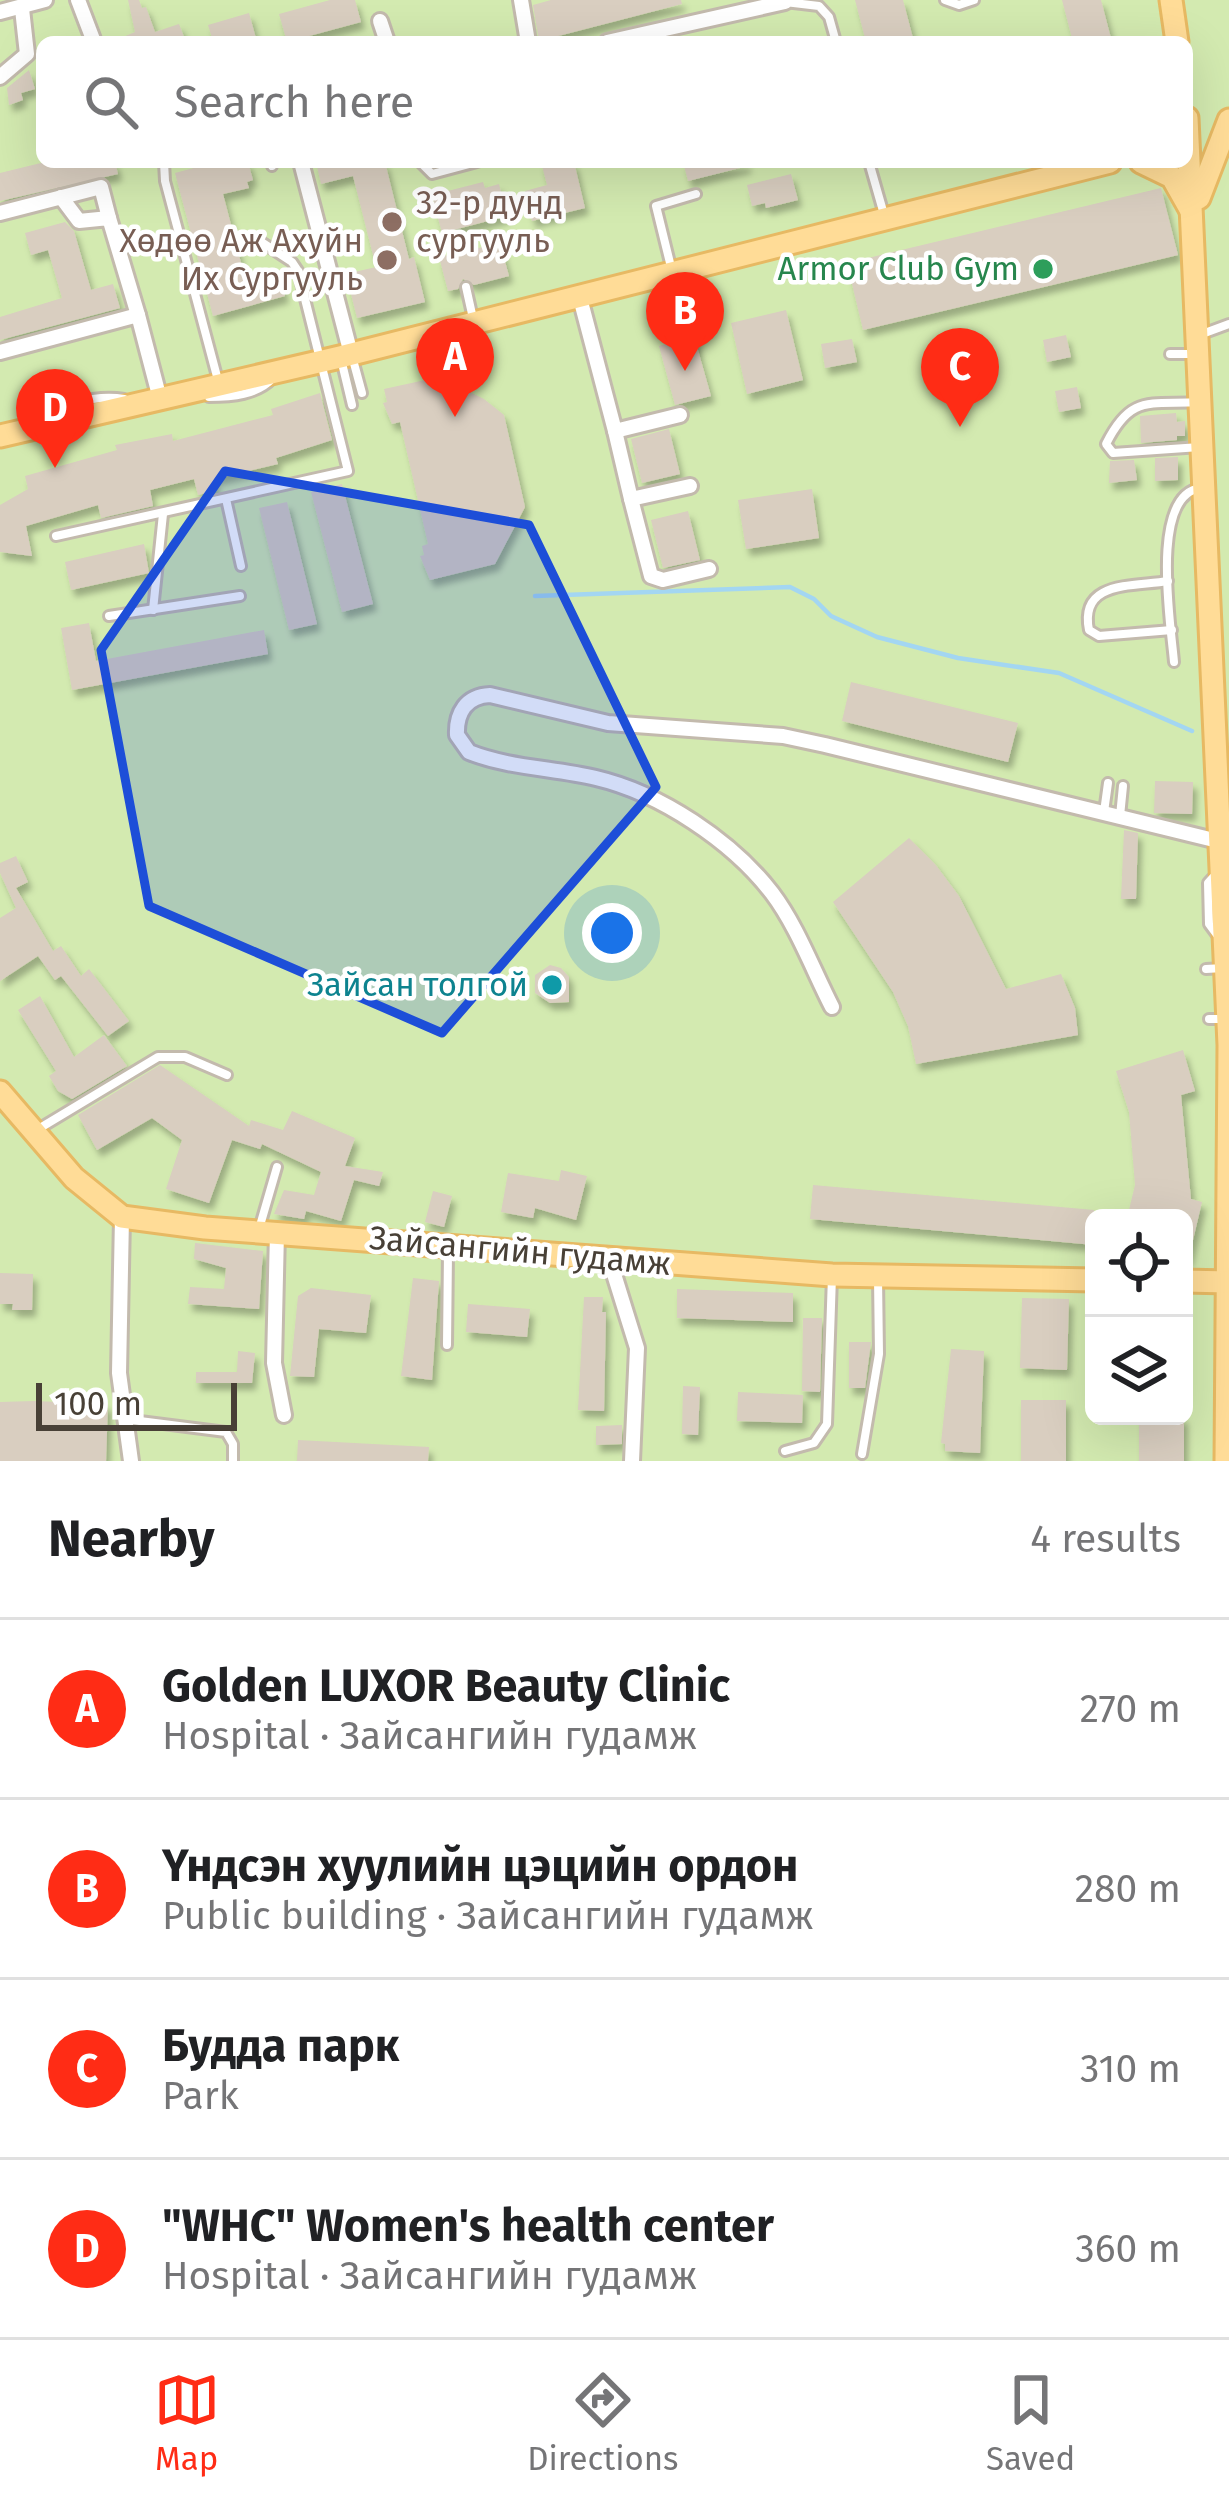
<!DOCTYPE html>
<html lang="en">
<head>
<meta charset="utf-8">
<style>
  body { margin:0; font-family:"Fira Sans",sans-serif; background:#f2f2f2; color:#202124 }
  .controls { position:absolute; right:36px; bottom:36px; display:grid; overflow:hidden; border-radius:18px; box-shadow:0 12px 48px #0002 }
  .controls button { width:108px; height:108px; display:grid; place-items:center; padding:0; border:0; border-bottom:3px solid #e0e0e0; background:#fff; color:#202124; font:60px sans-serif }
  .scale { position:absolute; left:36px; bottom:30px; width:201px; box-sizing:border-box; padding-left:12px; border:6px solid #484036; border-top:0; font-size:33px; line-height:42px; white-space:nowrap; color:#484036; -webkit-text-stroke:9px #fff; paint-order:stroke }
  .you { position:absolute; left:612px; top:933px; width:42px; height:42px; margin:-30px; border:9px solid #fff; border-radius:50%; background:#1a73e8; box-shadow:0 0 0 18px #1a73e833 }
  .badge { display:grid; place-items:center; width:78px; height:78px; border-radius:50%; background:#ff2c15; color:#fff; font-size:39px; font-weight:700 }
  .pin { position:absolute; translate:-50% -99px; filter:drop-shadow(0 3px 6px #0008) }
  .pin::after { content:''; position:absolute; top:63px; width:42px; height:36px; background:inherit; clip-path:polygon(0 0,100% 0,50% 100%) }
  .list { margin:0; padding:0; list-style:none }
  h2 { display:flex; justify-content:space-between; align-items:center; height:156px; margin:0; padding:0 48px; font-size:51px }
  h2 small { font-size:39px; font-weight:400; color:#757577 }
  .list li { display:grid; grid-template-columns:78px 1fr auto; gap:36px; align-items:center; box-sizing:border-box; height:180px; padding:0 48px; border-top:3px solid #e0e0e0 }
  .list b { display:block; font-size:45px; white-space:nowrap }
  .list p { margin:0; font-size:39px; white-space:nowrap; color:#757577 }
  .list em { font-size:39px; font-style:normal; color:#757577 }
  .icon { flex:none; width:66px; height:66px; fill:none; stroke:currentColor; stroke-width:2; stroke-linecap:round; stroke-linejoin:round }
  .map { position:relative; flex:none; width:1229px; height:1461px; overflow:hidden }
  .search { position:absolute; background:#fff; box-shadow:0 12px 48px #0002; left:36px; right:36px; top:36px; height:132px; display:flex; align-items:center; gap:30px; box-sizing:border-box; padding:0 42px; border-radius:18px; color:#757577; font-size:45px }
  .sheet { height:876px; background:#fff }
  nav { display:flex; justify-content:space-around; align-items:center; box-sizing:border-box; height:168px; border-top:3px solid #e0e0e0; background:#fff; font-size:33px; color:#757577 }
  nav a { display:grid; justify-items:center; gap:6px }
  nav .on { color:#ff2c15 }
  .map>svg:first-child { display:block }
</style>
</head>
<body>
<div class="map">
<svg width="1229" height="1461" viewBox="0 0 1229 1461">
  <defs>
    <filter id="shadow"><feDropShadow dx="4" dy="7" stdDeviation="3" flood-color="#0004"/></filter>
  </defs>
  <rect width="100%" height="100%" fill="#f4f0e8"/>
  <path fill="#d3eab0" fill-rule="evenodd" d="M0,0h1229v1461h-1229zM42,42h1145v120h-1145zM1094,1218h90v198h-90z"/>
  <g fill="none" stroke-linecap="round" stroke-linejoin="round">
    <path stroke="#a3d6f2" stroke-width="4.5" d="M535,596l255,-9 24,12 17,17 46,21 81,21 101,15 133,58"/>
  </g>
  <g fill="#d9cec0" filter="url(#shadow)">
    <path d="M128,0h11l3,8 4,-1 9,25 24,-8 7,18h-75l24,-10z"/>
    <path d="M330,0h25l6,22 -74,20 -8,-28z"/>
    <path d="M551,0h130l1,4 -143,37 -6,-36z"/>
    <path d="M855,0h48l11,42h-48z"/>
    <path d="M1062,0h39l11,42h-39z"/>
    <path d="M249,13l8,29h-29l-1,-4 -14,3 -5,-16z"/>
    <path d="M29,70l6,19 -14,4 2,7 -14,5 -2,-17z"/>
    <path d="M45,162h70l3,12 -118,27v-28z"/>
    <path d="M216,162h32l5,18 -6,2 2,6 -26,6 22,84 34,-6 6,24 -72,20 -38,-143z"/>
    <path d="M316,162h69l24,97 5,-2 11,45 -68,16 -11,-44 30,-7 -23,-91 -32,8z"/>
    <path d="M541,162h33l11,46 -53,13 -7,-30 22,-6z"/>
    <path d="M683,162h64l1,4 -60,15z"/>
    <path d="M791,174l7,26 -32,8 -1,-5 -13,3 -5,-21z"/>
    <path d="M483,182l2,6 14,-4 8,32 -65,17 -10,-38z"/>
    <path d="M1161,188l17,67 -315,75 -16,-67z"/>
    <path d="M65,222l9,9 17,59 22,-6 7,24 -120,32v-23l62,-19 -14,-48 -17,5 -6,-22z"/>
    <path d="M500,243l9,33 -35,9 -11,-6 -5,10 -10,2 -9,-34z"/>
    <path d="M786,310l17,70 -56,14 -16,-71z"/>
    <path d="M1066,335l5,22 -24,5 -4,-22z"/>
    <path d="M694,336l17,60 -36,9 -16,-59z"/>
    <path d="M852,339l5,23 -32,6 -4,-24z"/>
    <path d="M439,377l45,22 20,16 21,92 -30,57 -65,16 -10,-24 4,-1 -2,-9 6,-2 -28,-122 -8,2 -9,-21 4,-1 -3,-13z"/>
    <path d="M1077,387l4,21 -22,4 -4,-21z"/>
    <path d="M320,393l12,47 -56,18 2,6 -64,15 3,11 -19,5 -4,-16 -44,11 3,16 -52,12 -3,-13 -72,21 6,30 -32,-4v-47l28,-16 -3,-13 92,-26 -2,-5 57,-11 1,7 100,-26 -2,-6z"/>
    <path d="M1176,413l1,9 8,-1v15h-8v4l-36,3 -1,-27z"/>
    <path d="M669,429l11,45 -38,9 -11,-44z"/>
    <path d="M1178,457v23l-23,1v-23z"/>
    <path d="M1134,460l3,20 -28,3 1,-22z"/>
    <path d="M342,484l31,120 -31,8 -31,-120z"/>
    <path d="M812,489l7,49 -73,11 -8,-49z"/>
    <path d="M287,502l30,122 -28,6 -30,-122z"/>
    <path d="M688,511l12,49 -37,8 -12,-48z"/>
    <path d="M144,544l5,29 -78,17 -6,-28z"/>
    <path d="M89,623l7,38 168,-31 4,24 -196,36 -11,-62z"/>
    <path d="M851,682l167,41 -10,39 -166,-41z"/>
    <path d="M1155,781l38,1 -1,32 -38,-1z"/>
    <path d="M1124,830l14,3 -2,66h-15z"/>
    <path d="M909,838l26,26 24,32 47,93 55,-15 14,34 3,27 -162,29 -8,-38 -15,-34 -60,-90z"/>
    <path d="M16,856l12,26 -12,6 37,63 8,-5 20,30 8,-7 40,52 -21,15 -47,-60 -6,4 -17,-24 -38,25v-63l16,-10 -16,-35v-10z"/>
    <path d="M550,965l11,3 8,9v25l-19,1 -15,-10v-18z"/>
    <path d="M40,996l34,61 30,-22 23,31 -55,33 -14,-8 -9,-15 7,-5 -38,-61z"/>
    <path d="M1183,1050l12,41 -14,4 10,104 11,3 -14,59 -4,-1v-42h-57l8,-33 -6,-73 -13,-41z"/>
    <path d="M160,1065l89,61 2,-6 32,10 9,-19 63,27 -10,28 38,6 -4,14 -25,-6 -13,41 -35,-10 -2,8 -30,-5 10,-24 30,5 7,-23 -59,-28 -2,5 -28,-9 -23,63 -43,-14 16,-49 -30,-22 -55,32 -19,-35z"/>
    <path d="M561,1170l26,6 -11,44 -41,-12 -2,10 -32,-6 7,-39 51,8z"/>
    <path d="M813,1185l281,25v35l-284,-26z"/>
    <path d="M433,1191l19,5 -8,31 -19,-5z"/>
    <path d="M195,1243l68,8 -4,58 -71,-5 2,-17 34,2 2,-21 -32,-9z"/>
    <path d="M0,1273l33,1 -1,36h-20l1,-6h-13z"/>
    <path d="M413,1278l26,3 -7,99 -31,-4z"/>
    <path d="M311,1288l60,7 -5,38 -47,-4 -5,48 -24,-1 8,-80z"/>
    <path d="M677,1289l116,4v29l-116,-4z"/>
    <path d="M584,1297h19l-1,15h4l-2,99 -26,-1z"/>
    <path d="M1022,1298l47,1 -2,71 -47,-2z"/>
    <path d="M468,1304l62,5 -3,28 -61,-5z"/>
    <path d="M803,1318h19l-2,74 -18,-1z"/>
    <path d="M849,1342h22l-6,46h-16z"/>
    <path d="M951,1349l33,2 -4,102 -35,-2v-7l-4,-1z"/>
    <path d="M238,1351l17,2 -3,30h-56v-11h41z"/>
    <path d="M683,1386l17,1 -2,48 -16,-1z"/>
    <path d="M738,1392l65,3 -1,28 -65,-2z"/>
    <rect x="1021" y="1400" width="45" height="61"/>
    <path d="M34,1401l74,3 -2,57h-106v-59z"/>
    <rect x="1139" y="1416" width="45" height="45"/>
    <path d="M622,1425v19l-26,1v-19z"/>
    <path d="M298,1440l131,7 -1,14h-131z"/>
  </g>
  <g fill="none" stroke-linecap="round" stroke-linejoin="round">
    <g stroke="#c3baad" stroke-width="14">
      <g id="service">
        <path d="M945,0l14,5 15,-5"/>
        <path d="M785,2l34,4 10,11 7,25"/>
        <path d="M164,162l1,19 54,203"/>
        <path d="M271,162l1,4"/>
        <path d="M420,162l12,12 45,-12"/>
        <path d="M869,162l16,56"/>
        <path d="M672,271l-16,-65 40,-12"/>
        <path d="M466,287l8,36"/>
        <path d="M1202,334l27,-10"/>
        <path d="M1170,354h27"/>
        <path d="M352,356l10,37"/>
        <path d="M341,359l11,46"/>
        <path d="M209,397c23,0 48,-2 64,-19"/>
        <path d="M1199,402c-50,3 -68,-8 -93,42l7,9 87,-6"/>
        <path d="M31,423c21,-18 66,-29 93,-24"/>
        <path d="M226,499l15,67"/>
        <path d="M56,536l292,-65 -50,-200 -6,-9 -32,-21"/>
        <path d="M1168,581c-35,6 -89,-1 -79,49l10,6 73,-6"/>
        <path d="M153,610l10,-96"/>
        <path d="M109,616l131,-20"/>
        <path d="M1174,662c-3,-37 -25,-168 27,-174"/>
        <path d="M1104,812l4,-29"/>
        <path d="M1120,816l3,-30"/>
        <path d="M1218,872l-10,11 1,41 11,15"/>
        <path d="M1206,969l17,-1"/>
        <path d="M1209,1019h19"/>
        <path d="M35,1131l123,-74h27l42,18"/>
        <path d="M259,1229l18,-62"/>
        <path d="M447,1345l1,-93"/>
        <path d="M124,1419l102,13 7,12v17"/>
        <path d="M785,1451l29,-8 13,-19 5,-148"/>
        <path d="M862,1454l17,-100 -1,-76"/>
      </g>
    </g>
    <g stroke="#c3baad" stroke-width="20">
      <g id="minor">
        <path d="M78,0l16,42"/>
        <path d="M521,0l7,42"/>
        <path d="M0,12l45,-12"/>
        <path d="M380,21l7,21"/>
        <path d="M607,42l178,-40"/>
        <path d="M0,77l27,-23 -5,-45"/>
        <path d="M301,162l50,192"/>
        <path d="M61,197l18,24 30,-3 29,97"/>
        <path d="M0,213l101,-26 8,31"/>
        <path d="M580,298l35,133 65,-16"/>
        <path d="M0,352l138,-37 22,84"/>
        <path d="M615,431l16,68 59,-13"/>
        <path d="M631,499l20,77 12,4 46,-11"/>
        <path d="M832,1007c-19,-37 -35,-81 -60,-114 -40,-52 -112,-100 -176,-115 -42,-10 -87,-10 -127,-26l-12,-17c-1,-22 9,-39 33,-40l118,28 175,13 42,9 393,96"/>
        <path d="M122,1217l-3,156 12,88"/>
        <path d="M277,1232l-3,131 10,52"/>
        <path d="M609,1258l28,90 -5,113"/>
      </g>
    </g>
    <g stroke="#e7b963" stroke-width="27">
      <g id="primary">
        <path d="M1171,0l6,42"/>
        <path d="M1187,118l42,927 -3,416"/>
        <path d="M1141,162l31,15 18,32"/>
        <path d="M1199,198l30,-78"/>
        <path d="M0,436l340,-79 770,-195"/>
        <path d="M0,1092l74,86 48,39 83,11 627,47 262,5"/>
        <path d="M1184,1281l45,1"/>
      </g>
    </g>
    <use href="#service" stroke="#fff" stroke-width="8"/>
    <use href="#minor" stroke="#fff" stroke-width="14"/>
    <use href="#primary" stroke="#ffdc97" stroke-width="21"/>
  </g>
  <path fill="#1d4ed8" fill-opacity="0.2" stroke="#1d4ed8" stroke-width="9" stroke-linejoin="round" d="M225,471l304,54 127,262 -214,246 -293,-127 -48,-256z"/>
  <g fill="#8d6e63" stroke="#fff" stroke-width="4.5">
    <circle cx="392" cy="222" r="12"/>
    <circle cx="387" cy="260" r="12"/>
  </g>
  <circle fill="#2e9e5b" stroke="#fff" stroke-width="4.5" cx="1043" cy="269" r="12"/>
  <circle fill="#0f9aa8" stroke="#fff" stroke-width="4.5" cx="552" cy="985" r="12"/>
  <g text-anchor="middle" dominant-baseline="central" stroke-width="9" stroke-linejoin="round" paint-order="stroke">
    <g font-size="33" fill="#785e54" stroke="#fff" text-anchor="start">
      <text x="416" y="203">32-р дунд<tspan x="416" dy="38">сургууль</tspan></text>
      <text x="363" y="241" text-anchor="end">Хөдөө Аж Ахуйн<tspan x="363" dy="38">Их Сургууль</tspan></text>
    </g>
    <g font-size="33" fill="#27864d" stroke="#fff" text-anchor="end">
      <text x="1019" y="269">Armor Club Gym</text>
    </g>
    <g font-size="33" fill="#0d838f" stroke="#fff" text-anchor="end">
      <text x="528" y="985">Зайсан толгой</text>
    </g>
    <g font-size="33" fill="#484036" stroke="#fff">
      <text transform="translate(520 1251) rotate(5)">Зайсангийн гудамж</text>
    </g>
  </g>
</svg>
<div class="controls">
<button><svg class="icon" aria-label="locate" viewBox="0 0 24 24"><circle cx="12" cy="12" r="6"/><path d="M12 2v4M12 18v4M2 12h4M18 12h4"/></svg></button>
<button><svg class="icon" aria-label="layers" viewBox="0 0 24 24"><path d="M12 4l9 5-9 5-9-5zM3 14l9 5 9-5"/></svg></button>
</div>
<div class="scale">100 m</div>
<div class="you"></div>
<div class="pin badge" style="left:455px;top:417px">A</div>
<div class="pin badge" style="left:685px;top:371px">B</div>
<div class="pin badge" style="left:960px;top:427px">C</div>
<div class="pin badge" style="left:55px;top:468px">D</div>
<div class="search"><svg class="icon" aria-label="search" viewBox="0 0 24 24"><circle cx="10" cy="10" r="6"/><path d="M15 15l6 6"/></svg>Search here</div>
</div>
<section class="sheet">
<h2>Nearby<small>4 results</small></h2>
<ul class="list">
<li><span class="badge">A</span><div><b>Golden LUXOR Beauty Clinic</b><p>Hospital · Зайсангийн гудамж</p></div><em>270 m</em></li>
<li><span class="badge">B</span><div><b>Үндсэн хуулийн цэцийн ордон</b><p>Public building · Зайсангийн гудамж</p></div><em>280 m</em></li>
<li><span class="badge">C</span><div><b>Будда парк</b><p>Park</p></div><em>310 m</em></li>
<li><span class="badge">D</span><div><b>&quot;WHC&quot; Women's health center</b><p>Hospital · Зайсангийн гудамж</p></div><em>360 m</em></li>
</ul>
</section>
<nav>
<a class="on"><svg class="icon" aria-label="map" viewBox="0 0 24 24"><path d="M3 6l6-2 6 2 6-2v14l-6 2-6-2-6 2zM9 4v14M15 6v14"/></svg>Map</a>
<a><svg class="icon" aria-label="directions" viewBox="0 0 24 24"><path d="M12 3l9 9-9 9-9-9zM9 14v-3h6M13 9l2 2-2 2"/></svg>Directions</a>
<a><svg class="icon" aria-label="saved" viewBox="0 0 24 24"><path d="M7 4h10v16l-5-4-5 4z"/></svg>Saved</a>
</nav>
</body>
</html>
